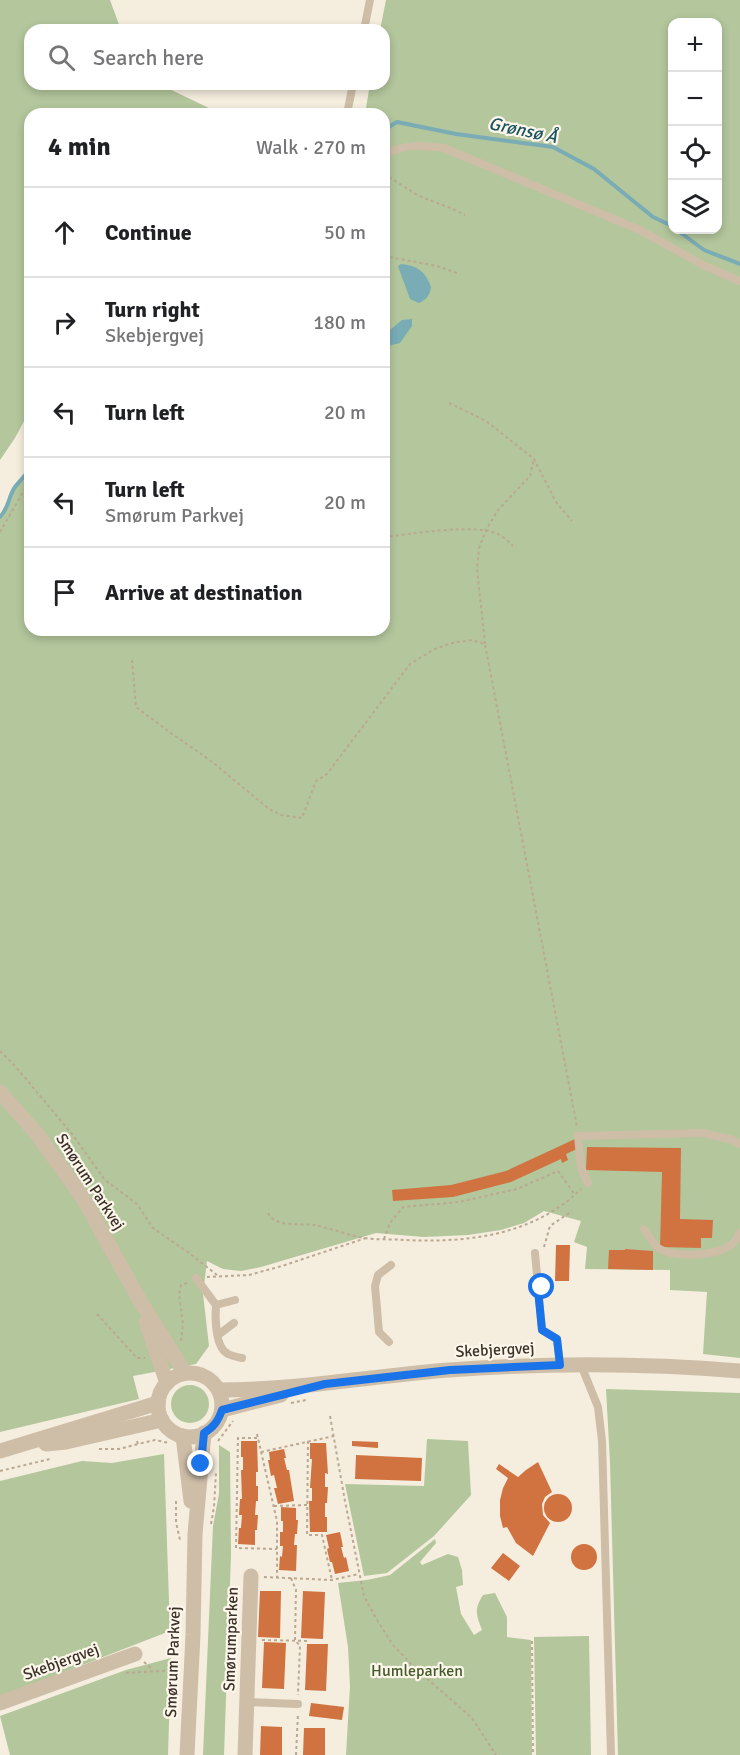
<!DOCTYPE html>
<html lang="en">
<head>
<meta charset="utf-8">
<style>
  body { margin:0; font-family:Signika,sans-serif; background:#f6f6f6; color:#202124 }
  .controls { position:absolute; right:18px; top:18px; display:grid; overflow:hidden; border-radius:12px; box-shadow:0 3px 9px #0003 }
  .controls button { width:54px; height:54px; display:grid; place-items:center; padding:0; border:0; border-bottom:2px solid #e0e0e0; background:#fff; color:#202124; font:30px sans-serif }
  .stop { position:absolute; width:18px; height:18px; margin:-14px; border:4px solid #1a73e8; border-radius:50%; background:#fff }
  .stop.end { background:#1a73e8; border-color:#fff; box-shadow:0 2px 6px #0008 }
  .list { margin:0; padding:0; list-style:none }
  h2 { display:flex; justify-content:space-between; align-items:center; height:78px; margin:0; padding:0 24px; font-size:26px }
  h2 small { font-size:20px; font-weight:400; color:#757577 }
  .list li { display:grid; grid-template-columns:39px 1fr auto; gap:18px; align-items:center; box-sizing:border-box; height:90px; padding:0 24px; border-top:2px solid #e0e0e0 }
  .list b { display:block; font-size:22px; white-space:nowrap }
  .list p { margin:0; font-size:20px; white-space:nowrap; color:#757577 }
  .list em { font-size:20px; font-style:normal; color:#757577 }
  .icon { flex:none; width:33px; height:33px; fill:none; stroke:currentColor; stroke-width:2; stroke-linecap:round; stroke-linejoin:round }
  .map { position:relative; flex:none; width:740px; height:1755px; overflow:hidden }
  .search { position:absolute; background:#fff; box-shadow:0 3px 9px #0003; left:24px; top:24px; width:366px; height:66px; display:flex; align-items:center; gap:15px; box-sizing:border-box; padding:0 21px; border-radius:18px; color:#757577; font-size:22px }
  .panel { position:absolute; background:#fff; box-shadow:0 3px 9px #0003; left:24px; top:108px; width:366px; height:528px; border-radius:18px }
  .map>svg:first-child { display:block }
</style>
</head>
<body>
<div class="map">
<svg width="740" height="1755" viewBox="0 0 740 1755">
  <rect width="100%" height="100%" fill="#f5edde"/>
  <g fill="#b3c69c" fill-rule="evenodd">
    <path d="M0,0h110l11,30h-91v54h129l54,26 1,4h-184v296l-15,28 -15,22z"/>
    <path d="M386,0h354v1358l-37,-4 4,-62 -37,-2v-20l-85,-1 2,-22 -13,-5 7,-21 -37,-10 -20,12 -23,7 -33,5 -44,2 -48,-4 -115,34 -20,4 -18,-2 -16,-8 -4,33 6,52 -13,18 -63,12 6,23 -139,33v-915c10,-11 8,-20 15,-30 5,-7 11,-11 15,-19v162h354v-516h-19l5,-30h14v-54h-4zM672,22h46v208h-46z"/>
    <circle cx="190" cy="1404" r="19"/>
    <path d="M606,1389l134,4v362h-122l-8,-293z"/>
    <path d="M427,1439l41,2 3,54 -37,41 -47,37 -23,3 -19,-92 79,2z"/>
    <path d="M219,1445l11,7 1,102 -7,201h-21l10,-229 6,-32z"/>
    <path d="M164,1454l6,177 -170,66v-216l82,-20 30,2z"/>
    <path d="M435,1539l1,4 -16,19 2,3 26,-11 10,3 4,13 1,15 -7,2 5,27 13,21 8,-5c-6,-15 -8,-21 1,-35l12,-2 12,24v20l24,3 1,115h-186l4,-69 -2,-39 -10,-64 29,-3 23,-5z"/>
    <path d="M589,1636l2,119h-55l-2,-118z"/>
    <path d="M171,1658l-3,97h-158l-10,-39 126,-46z"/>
  </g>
  <g fill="#7aacb5">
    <path d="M401,264c16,1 25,8 30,23 -1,8 -5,13 -12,16l-9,-4 -11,-30 -1,-3z"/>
    <path d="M412,319v7l-12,17 -16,4v-17h6l12,-10z"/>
  </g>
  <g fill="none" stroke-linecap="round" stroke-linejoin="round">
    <g stroke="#7aacb5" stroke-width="4">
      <path d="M384,130l13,-8 59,12 97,13 41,22 59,48 19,9"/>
      <path d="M677,230l27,20 36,14"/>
      <path d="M0,517c10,-11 8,-20 15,-30 5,-7 11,-11 15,-19"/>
    </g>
  </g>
  <g fill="#d07341">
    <path d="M575,1139l4,9 -13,6 2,6 -6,3 -1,-4 -50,23 -58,15 -60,4 -1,-11 59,-5 55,-14z"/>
    <path d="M587,1147l94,1 -1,71 33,1 -1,18h-11v10l-41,-1 2,-75 -76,-2z"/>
    <path d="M556,1245h14l-1,36h-14z"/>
    <path d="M625,1249l28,2v19l-45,-1 1,-19h16z"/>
    <path d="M241,1441h16l1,31h-2v14h2v15h-2l-1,14h3l-1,15h-2v15l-17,-1 1,-16h2l1,-13h-3l1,-16h2l-1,-29h2v-13h-2z"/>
    <path d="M352,1441l26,1v6l-26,-2z"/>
    <path d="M310,1443h16l2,31 -3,-1v14h3l-1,16h-2v14h2v15h-17l-1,-31h3v-13h-2l2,-29h-2z"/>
    <path d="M284,1449l2,9h-2l3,12h2l5,31 -16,3 -4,-16h3l-3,-13 -3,1 -3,-16h2l-1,-8z"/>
    <path d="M356,1455l66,3 -1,23 -66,-2z"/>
    <path d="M538,1462l14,30 -7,5 -3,7 1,11 7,8 -17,33 -17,-13 -9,-16 -4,1 -3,-12v-16l3,-12 5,-10 -12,-9 3,-5 19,13 8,-7z"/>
    <circle cx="558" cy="1508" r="14"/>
    <path d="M281,1507l15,1v12h2l-1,14h-2l-1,11h3l-1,26 -17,-1 1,-14 2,1 1,-11h-3v-14h3v-11h-2z"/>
    <path d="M340,1532l3,15h-2l3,11 2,-1 3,14 -14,3 -3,-12h-2l-3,-13 2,-1 -3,-13z"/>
    <circle cx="584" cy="1557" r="13"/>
    <path d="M503,1553l17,13 -11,15 -18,-13z"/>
    <path d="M260,1591h21l-1,47 -22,-1z"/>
    <path d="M303,1591l22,1 -2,47 -22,-1z"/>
    <path d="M264,1642l22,1 -2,46 -22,-1z"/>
    <path d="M307,1644h21l-2,47 -21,-1z"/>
    <path d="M311,1703l33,4 -2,13 -33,-4z"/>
    <path d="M261,1726l21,1v28h-22z"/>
    <path d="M304,1728h21v27h-22z"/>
  </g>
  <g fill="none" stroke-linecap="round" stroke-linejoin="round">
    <g stroke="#bba892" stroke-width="2" stroke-dasharray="3 3" stroke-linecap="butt">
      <path d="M384,174l35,22 34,13 12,6"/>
      <path d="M384,256l53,10 23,8"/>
      <path d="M449,403l37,18 48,38 22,43 16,19"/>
      <path d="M0,532l30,-52"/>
      <path d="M384,537c27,-3 91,-14 114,-3 6,3 11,8 15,12"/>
      <path d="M485,644l-8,-75 2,-21 7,-18 12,-20 32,-34 4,-17"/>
      <path d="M132,660l4,47 35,26 40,28 58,48 12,6 21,3 14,-37 11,-7 83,-110 25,-15 17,-6 20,-3 13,4 92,483"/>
      <path d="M0,1051l15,15 57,68 33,46 32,24 16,24 36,25 28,22"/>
      <path d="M268,1213c8,15 31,10 46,12 17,3 33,10 50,13 13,2 28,1 41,2 64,3 129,-5 176,-51"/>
      <path d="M384,1239l6,-16 13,-16 56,-5 58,-13 41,-18 17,24"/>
      <path d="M544,1247l6,-21 22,-15"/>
      <path d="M207,1277l42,-2 33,-9 84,-28"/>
      <path d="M97,1314l40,44h8"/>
      <path d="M181,1341l2,-17 -4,-29 2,-10 6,-2"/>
      <path d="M291,1403l15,-3"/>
      <path d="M330,1416l15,85 19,95 13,24 16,25 21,22 58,51 24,37"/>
      <path d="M257,1434l20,87v57"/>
      <path d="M257,1438h-19l-2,110 41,1"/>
      <path d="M137,1441l1,3 17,-4 14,3"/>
      <path d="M218,1441l15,-20"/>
      <path d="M308,1441l-1,94h15l10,45"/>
      <path d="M99,1449h20l19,-5"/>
      <path d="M261,1452l73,-16"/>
      <path d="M0,1471l50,-12"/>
      <path d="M176,1501v21l4,18"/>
      <path d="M274,1506l33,-1"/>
      <path d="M211,1524l3,-17 2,-34"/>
      <path d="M264,1577l68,3 27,-6"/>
      <path d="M291,1578l5,12 -1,51 5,4 -2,50"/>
      <path d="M262,1640l48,1"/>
      <path d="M532,1641l1,114"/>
      <path d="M144,1662l9,8"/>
      <path d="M126,1673l51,-3"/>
      <path d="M296,1755l2,-42"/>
    </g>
    <g stroke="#cebea8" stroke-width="8">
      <path d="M364,30l6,-30"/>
      <path d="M347,114l6,-30"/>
      <path d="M384,154c23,-10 36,-9 60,-6l196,82 63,35 37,16"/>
      <path d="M588,1183l-7,-15 -3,-32 125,-3 30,7 7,4"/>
      <path d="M644,1229c4,5 9,15 14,19 15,10 55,8 70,-1 6,-3 9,-8 12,-14"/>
      <path d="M535,1253l7,77 15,9 3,26"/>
      <path d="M196,1278l20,27c-1,12 -1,43 12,49 4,2 9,3 14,4"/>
      <path d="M216,1305l19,-5"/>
      <path d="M218,1335l16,-12"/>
      <path d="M389,1342l-10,-10 -4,-46 3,-11 13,-10"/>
      <path d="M581,1365l17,42 4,34 9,314"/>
      <path d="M247,1702l51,2"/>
    </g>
    <g stroke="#cebea8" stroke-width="15">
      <path d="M0,1703l135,-49"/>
      <path d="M245,1755l6,-179"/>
    </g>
    <g stroke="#cebea8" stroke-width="15">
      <path d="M0,1092l37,42 46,64 56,101 46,74"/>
      <path d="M146,1322l21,61"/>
      <circle cx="190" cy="1405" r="32"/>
      <path d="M219,1390c77,0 153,-14 230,-20 97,-7 194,-7 291,1"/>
      <path d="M222,1410l59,-15"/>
      <path d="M183,1436l8,65"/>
      <path d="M46,1444l20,-2 96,-22"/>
      <path d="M0,1451l158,-48"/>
      <path d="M187,1755l6,-120 2,-101 9,-101"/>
    </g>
  </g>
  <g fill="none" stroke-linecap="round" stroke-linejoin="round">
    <path stroke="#1a73e8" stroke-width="8" d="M201,1464l3,-31c10,-6 14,-12 18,-23l103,-26 125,-14 110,-5 -3,-26 -15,-9 -4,-40 4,-3"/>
  </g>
  <g text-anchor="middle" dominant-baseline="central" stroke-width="4.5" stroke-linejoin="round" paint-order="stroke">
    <g font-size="16" fill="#3b3129" stroke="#fcf6eb">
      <text transform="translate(90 1182) rotate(57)">Smørum Parkvej</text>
      <text transform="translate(495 1350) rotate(-3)">Skebjergvej</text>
      <text transform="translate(231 1639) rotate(-88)">Smørumparken</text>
      <text transform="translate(61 1662) rotate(-20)">Skebjergvej</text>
      <text transform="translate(173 1662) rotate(-88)">Smørum Parkvej</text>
    </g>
    <g font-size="16" fill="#445c2a" stroke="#fcf6eb">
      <text x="417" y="1671">Humleparken</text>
    </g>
    <g font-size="18" font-style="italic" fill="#1a5461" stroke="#fcf6eb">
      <text transform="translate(523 130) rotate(12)">Grønsø Å</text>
    </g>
  </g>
</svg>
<div class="controls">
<button>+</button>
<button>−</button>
<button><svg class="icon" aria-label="locate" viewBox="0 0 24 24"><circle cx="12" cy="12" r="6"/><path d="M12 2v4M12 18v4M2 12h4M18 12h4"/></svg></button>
<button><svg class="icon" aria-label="layers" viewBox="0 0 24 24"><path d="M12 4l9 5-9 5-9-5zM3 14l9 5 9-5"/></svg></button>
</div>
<div class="stop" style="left:542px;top:1287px"></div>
<div class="stop end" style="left:201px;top:1464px"></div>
<div class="search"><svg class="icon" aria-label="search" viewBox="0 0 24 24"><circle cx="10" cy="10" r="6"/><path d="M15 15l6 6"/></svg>Search here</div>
<section class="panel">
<h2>4 min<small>Walk · 270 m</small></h2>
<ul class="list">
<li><svg class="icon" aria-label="ahead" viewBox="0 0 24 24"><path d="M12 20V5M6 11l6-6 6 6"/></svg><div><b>Continue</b></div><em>50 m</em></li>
<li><svg class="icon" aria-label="right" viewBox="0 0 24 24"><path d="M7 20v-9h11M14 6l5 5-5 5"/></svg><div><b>Turn right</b><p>Skebjergvej</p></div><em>180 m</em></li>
<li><svg class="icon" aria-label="left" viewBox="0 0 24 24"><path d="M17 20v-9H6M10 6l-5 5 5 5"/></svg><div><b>Turn left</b></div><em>20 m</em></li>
<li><svg class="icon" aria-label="left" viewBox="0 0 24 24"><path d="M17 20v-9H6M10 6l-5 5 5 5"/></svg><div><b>Turn left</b><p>Smørum Parkvej</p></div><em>20 m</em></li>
<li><svg class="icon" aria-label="arrive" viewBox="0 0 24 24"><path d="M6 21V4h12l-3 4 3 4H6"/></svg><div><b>Arrive at destination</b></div></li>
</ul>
</section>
</div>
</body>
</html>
